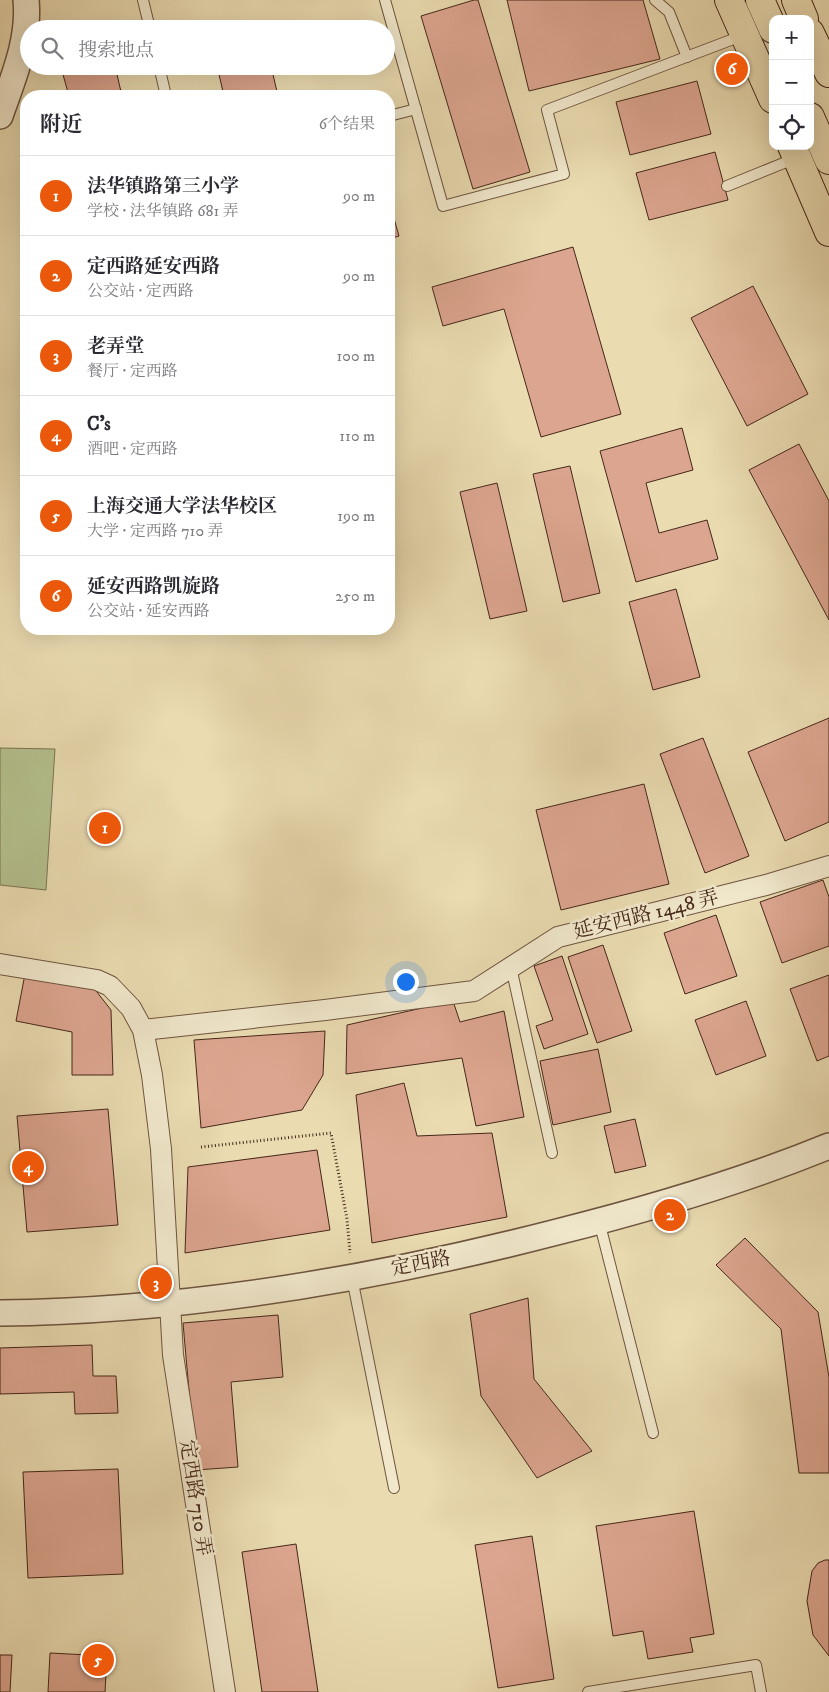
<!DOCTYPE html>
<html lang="zh">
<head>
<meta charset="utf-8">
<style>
  body { margin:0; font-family:"IM FELL DW Pica","Noto Serif SC",serif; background:#f7f7f7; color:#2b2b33 }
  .controls { position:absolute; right:15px; top:15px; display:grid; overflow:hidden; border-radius:10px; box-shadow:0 5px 20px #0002 }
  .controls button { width:45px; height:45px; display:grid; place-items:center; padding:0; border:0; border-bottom:1px solid #e1e1e2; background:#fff; color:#2b2b33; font:25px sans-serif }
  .you { position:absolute; left:405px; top:981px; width:18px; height:18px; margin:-12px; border:4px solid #fff; border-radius:50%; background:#1a73e8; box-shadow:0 0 0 8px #1a73e833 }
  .badge { display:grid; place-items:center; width:32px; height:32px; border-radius:50%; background:#ea580c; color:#fff; font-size:16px; font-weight:700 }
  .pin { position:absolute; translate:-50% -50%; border:2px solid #fff; box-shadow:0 1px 5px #0006 }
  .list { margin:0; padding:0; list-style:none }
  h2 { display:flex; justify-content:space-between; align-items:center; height:65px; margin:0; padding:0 20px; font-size:21px }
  h2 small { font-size:16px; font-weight:400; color:#7c7c81 }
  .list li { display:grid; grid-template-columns:32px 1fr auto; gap:15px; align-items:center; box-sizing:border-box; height:80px; padding:0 20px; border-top:1px solid #e1e1e2 }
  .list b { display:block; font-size:19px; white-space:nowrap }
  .list p { margin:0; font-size:16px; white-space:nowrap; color:#7c7c81 }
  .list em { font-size:16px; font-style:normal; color:#7c7c81 }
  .icon { flex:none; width:28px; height:28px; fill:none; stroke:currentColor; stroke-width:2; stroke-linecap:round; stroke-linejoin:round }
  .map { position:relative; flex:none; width:829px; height:1692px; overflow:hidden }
  .search { position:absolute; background:#fff; box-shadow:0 5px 20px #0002; left:20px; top:20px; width:375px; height:55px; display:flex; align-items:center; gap:12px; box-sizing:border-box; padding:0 18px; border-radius:28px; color:#7c7c81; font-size:19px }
  .panel { position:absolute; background:#fff; box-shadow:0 5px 20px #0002; left:20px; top:90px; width:375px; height:545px; border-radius:20px }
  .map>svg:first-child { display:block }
</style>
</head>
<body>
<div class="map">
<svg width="829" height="1692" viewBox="0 0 829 1692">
  <rect width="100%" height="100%" fill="#eadbb1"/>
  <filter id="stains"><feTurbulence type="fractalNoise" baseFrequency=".004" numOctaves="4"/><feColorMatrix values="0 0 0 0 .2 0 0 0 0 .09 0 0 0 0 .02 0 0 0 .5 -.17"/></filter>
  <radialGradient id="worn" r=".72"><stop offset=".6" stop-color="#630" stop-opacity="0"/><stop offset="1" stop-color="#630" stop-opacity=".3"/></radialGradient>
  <path fill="#b4c18e" stroke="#7c7454" d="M0,748l55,1 -9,141 -46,-5z"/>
  <g fill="#dca58f" stroke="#452719">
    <path d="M474,0h4l52,172 -57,17 -52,-173z"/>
    <path d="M507,0h136l17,59 -131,32z"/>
    <path d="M81,66h34l7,30h-53l-7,-25z"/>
    <path d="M217,66h54l7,30h-54z"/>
    <path d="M697,81l14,53 -81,21 -14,-53z"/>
    <path d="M715,152l13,48 -79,20 -13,-47z"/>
    <path d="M389,201l10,35 -10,3z"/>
    <path d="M573,247l48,167 -80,23 -37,-128 -61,17 -11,-39z"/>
    <path d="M753,286l55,108 -61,32 -56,-108z"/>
    <path d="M682,428l11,42 -47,13 13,50 48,-13 11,39 -82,23 -36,-131z"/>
    <path d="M799,444l30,57v119l-80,-150z"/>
    <path d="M570,466l30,127 -37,9 -30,-128z"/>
    <path d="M497,483l30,128 -37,8 -30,-127z"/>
    <path d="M676,589l24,88 -47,13 -24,-88z"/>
    <path d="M829,718v104l-44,19 -37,-89z"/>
    <path d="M703,738l46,118 -44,17 -45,-119z"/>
    <path d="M644,784l25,100 -108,26 -25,-100z"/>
    <path d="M823,880l6,17v49l-47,17 -22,-61z"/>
    <path d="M716,915l21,61 -52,18 -21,-61z"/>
    <path d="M603,945l29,86 -35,12 -29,-86z"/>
    <path d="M562,956l26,78 -44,15 -8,-23 17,-6 -19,-54z"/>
    <path d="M25,974l68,13 18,23 2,65h-41v-43l-56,-11z"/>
    <path d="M829,975v81l-12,5 -27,-72z"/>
    <path d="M453,1001l7,21 44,-11 20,106 -48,9 -14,-68 -116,16 1,-49z"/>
    <path d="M746,1001l20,55 -50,19 -21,-55z"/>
    <path d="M325,1031l-2,44 -21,35 -101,18 -7,-88z"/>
    <path d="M598,1049l13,63 -58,13 -13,-64z"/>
    <path d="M404,1083l13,53 75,-3 15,84 -135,26 -16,-148z"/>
    <path d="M108,1109l10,116 -91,7 -10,-116z"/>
    <path d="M635,1119l11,47 -31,7 -11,-47z"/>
    <path d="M317,1150l13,80 -145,23 3,-86z"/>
    <path d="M745,1238l73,74 11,65v96h-30l-18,-144 -65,-64z"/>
    <path d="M528,1298l6,81 58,72 -55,27 -56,-82 -11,-82z"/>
    <path d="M278,1315l5,62 -52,5 7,85 -42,3 -13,-147z"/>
    <path d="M92,1345l1,31h23l2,37 -43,1 -1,-22 -74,2v-46z"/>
    <path d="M118,1469l5,105 -95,4 -5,-106z"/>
    <path d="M694,1511l20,123 -24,4 3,14 -45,7 -5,-28 -30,5 -17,-110z"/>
    <path d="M532,1536l22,143 -56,9 -23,-143z"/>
    <path d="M296,1544l22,148h-56l-20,-140z"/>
    <path d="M825,1560h4v96l-16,-21 -6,-34 5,-30 6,-8z"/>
    <path d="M50,1653l57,3 -2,36h-57z"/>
    <path d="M0,1655h12l-2,37h-10z"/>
  </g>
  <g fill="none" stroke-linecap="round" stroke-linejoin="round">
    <g stroke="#6e543f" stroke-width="12">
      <g id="service">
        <path d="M143,0l7,29"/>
        <path d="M385,0l58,206 121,-32 -17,-64 197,-75"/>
        <path d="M655,0l14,12 18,45"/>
        <path d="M159,66l7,30"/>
        <path d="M389,116l27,-7"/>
        <path d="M727,186l69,-28"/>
        <path d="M511,967l41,186"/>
        <path d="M599,1221l54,212"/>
        <path d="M352,1278l42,210"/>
        <path d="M588,1692l168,-27 5,27"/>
      </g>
    </g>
    <g stroke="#6e543f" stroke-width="22">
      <g id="minor">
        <path d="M0,964l97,16 13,6 21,22 12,22 9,45 9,74 12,206 52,337"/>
        <path d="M143,1030l182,-20 149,-19 84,-54 208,-52 63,-19"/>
      </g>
    </g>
    <g stroke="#6e543f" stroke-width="28">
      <g id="tertiary">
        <path d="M0,116c13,-38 30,-76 26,-116"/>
        <path d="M0,1313c187,-2 375,-34 557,-81 92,-23 184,-50 272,-86"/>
      </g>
    </g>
    <g stroke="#452719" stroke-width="30">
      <g id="primary">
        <path d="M729,0l44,99"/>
        <path d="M792,146l37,86"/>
      </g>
    </g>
    <g stroke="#452719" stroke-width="30">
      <g id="trunk">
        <path d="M760,0l13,29"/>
        <path d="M796,0l8,19"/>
        <path d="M810,33l19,40"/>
        <path d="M810,117l19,43"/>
      </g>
    </g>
    <path stroke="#452719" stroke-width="3" stroke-dasharray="1 2.5" stroke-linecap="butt" d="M201,1147l130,-14 16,86 3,34"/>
    <use href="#service" stroke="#f1e8cc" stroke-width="10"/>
    <use href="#minor" stroke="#f1e8cc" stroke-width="20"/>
    <use href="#tertiary" stroke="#f1e8cc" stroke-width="25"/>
    <use href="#primary" stroke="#eadbb1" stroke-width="28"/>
    <use href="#trunk" stroke="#eadbb1" stroke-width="28"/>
  </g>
  <g text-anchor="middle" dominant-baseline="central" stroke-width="5" stroke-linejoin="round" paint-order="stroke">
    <g font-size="20" fill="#452719" stroke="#f1e8cc">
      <text transform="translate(646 915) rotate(-14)">延安西路 1448 弄</text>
      <text transform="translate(421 1264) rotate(-11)">定西路</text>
      <text transform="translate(195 1498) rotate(81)">定西路 710 弄</text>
    </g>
  </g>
  <rect width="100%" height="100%" filter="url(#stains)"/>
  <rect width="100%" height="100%" fill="url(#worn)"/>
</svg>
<div class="controls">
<button>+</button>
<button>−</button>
<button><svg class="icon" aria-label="locate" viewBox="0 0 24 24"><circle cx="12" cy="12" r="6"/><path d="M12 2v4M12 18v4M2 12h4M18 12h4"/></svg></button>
</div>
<div class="you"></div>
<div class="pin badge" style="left:105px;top:828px">1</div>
<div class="pin badge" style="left:670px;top:1215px">2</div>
<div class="pin badge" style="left:156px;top:1283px">3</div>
<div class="pin badge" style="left:28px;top:1167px">4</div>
<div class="pin badge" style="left:98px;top:1660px">5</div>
<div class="pin badge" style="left:732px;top:69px">6</div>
<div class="search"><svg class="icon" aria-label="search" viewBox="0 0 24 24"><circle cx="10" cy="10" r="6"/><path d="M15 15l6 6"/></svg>搜索地点</div>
<section class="panel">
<h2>附近<small>6个结果</small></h2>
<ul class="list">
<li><span class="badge">1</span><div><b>法华镇路第三小学</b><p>学校 · 法华镇路 681 弄</p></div><em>90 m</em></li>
<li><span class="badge">2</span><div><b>定西路延安西路</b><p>公交站 · 定西路</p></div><em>90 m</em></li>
<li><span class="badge">3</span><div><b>老弄堂</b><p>餐厅 · 定西路</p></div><em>100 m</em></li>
<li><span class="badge">4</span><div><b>C's</b><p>酒吧 · 定西路</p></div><em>110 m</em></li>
<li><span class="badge">5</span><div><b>上海交通大学法华校区</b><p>大学 · 定西路 710 弄</p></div><em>190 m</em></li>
<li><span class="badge">6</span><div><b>延安西路凯旋路</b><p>公交站 · 延安西路</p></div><em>250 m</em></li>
</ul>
</section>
</div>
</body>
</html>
